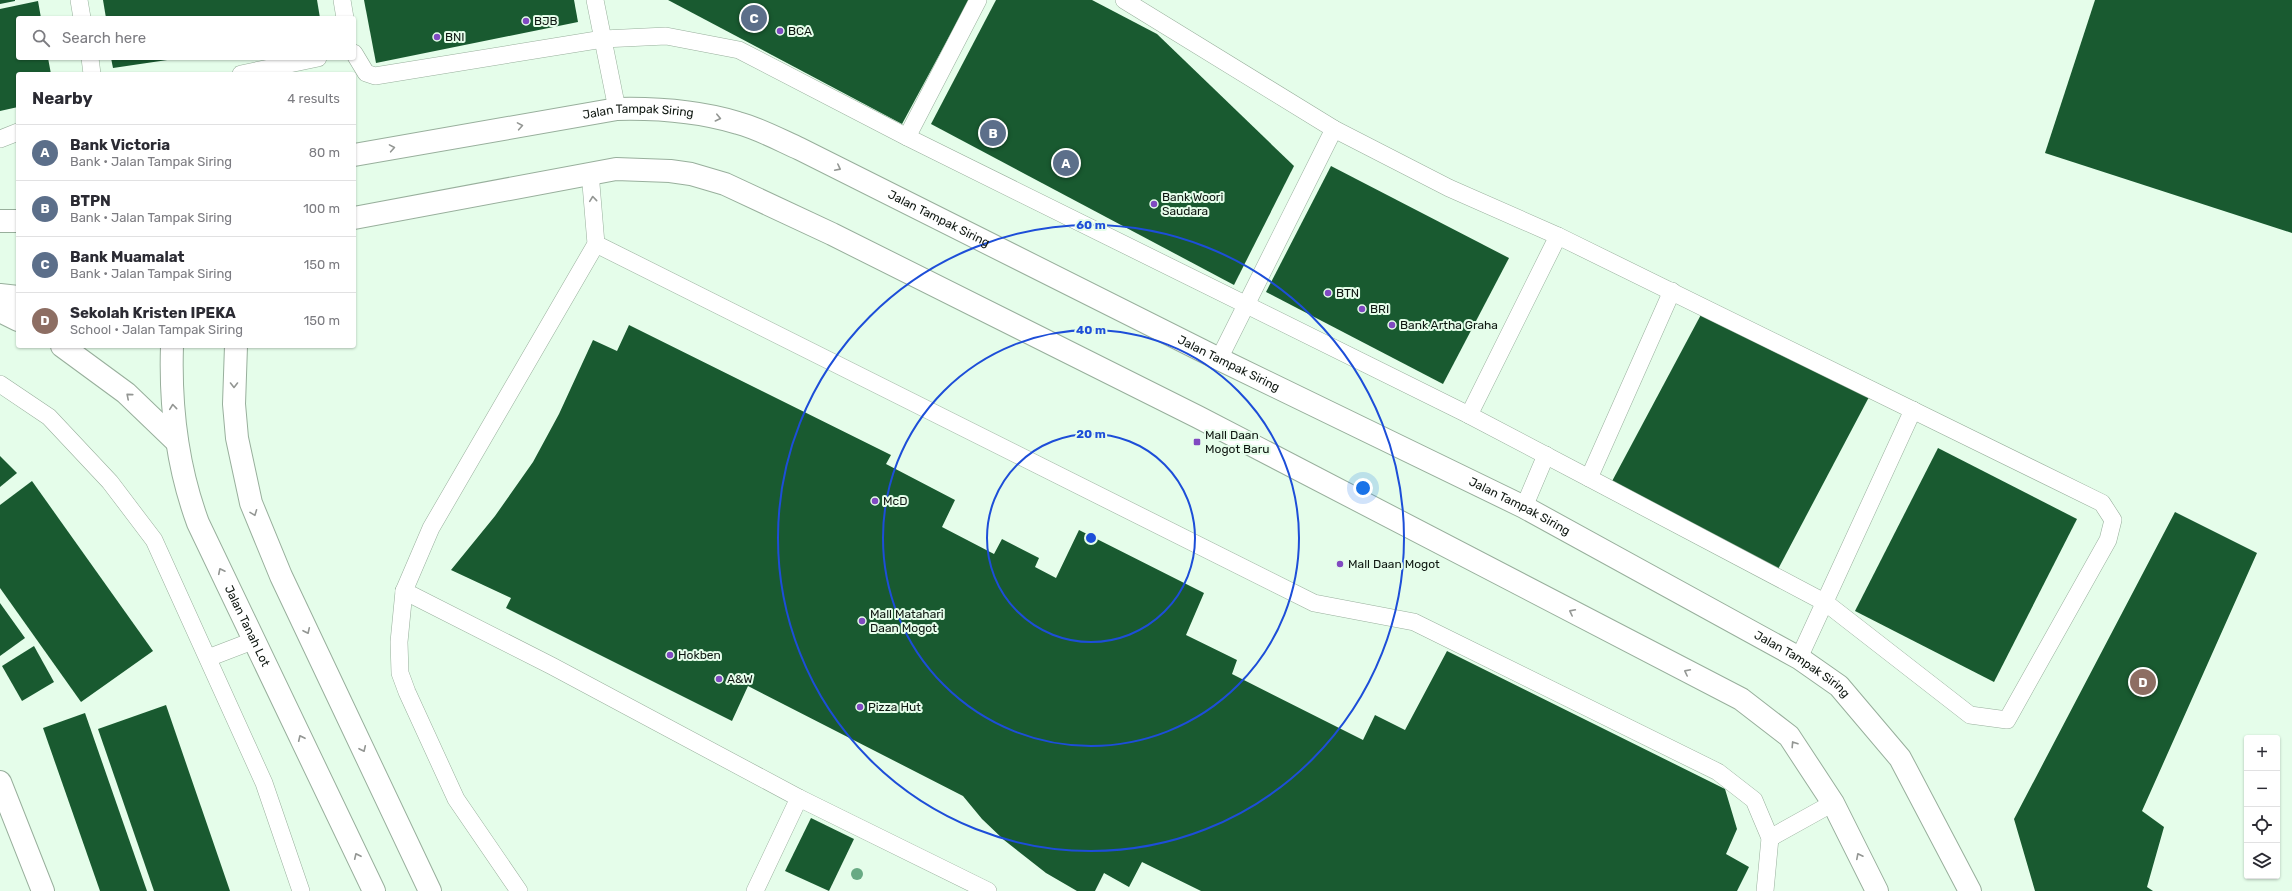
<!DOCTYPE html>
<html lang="en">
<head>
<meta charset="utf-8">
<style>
  body { margin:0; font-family:Rubik,sans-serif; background:#f7f7f7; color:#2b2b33 }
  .controls { position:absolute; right:12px; bottom:12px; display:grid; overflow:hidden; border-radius:4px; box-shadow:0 1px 3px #0004 }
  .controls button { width:36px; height:36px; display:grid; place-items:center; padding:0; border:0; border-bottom:1px solid #e1e1e2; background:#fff; color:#2b2b33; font:20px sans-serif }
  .you { position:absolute; left:1363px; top:488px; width:14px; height:14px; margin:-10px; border:3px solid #fff; border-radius:50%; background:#1a73e8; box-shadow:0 0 0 6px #1a73e833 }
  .badge { display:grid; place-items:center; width:26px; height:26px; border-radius:50%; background:#d93025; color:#fff; font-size:13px; font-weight:700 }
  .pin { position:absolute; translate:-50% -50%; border:2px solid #fff; box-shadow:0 1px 4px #0006 }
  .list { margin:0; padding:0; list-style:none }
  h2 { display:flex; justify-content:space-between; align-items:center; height:52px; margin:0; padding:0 16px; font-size:17px }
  h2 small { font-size:13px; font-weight:400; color:#7c7c81 }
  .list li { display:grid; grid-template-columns:26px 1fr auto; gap:12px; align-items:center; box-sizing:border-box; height:56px; padding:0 16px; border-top:1px solid #e1e1e2 }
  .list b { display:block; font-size:15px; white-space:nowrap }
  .list p { margin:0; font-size:13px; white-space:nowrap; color:#7c7c81 }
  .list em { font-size:13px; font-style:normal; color:#7c7c81 }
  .icon { flex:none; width:22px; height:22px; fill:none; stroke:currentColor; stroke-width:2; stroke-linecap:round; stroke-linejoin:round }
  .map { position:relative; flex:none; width:2292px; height:891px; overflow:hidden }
  .search { position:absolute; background:#fff; box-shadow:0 1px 3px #0004; left:16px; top:16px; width:340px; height:44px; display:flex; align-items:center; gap:10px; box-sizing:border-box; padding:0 14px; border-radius:4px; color:#7c7c81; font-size:15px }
  .panel { position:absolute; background:#fff; box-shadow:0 1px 3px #0004; left:16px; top:72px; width:340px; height:276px; border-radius:4px }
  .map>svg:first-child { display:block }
</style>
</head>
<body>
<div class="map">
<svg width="2292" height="891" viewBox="0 0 2292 891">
  <rect width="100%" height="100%" fill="#e5fdea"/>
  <g fill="#195a30">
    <path d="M0,0h15v1l-15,3z"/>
    <path d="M103,0h214l3,18h-214z"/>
    <path d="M364,0h210l4,22 -202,41z"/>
    <path d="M668,0h301l-67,124z"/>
    <path d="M996,0h96l65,34 137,132 -60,119 -303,-161z"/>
    <path d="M2095,0h197v233l-247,-80z"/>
    <path d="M38,1l3,17h-23v40h30l3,16h-33v33l-18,4v-102z"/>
    <path d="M111,58h63v1l-61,9z"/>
    <path d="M1331,166l178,92 -66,126 -177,-92z"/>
    <path d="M1704,309l165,88 -93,176 -166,-88z"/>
    <path d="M629,325l262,130 -5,9 69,36 -13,27 52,27 8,-15 37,19 -4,9 21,11 23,-48 125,63 -18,42 51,25 -5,14 131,66 12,-25 30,15 42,-79 278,138 12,40 -11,25 23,13 -12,24h-536l-59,-29 -13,25 -25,-14 -9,18h-18l-31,-18 -42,-33 -22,-21 -19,-23 -215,-110 -16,35 -226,-113 5,-10 -60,-28 44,-54 38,-54 26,-48 34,-74 24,11z"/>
    <path d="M1938,448l139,71 -83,163 -139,-71z"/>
    <path d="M0,456l17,17 -17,14z"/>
    <path d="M32,481l121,170 -72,51 -81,-114v-83z"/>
    <path d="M2175,512l82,41 -115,258 22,16 -17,60 6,4h-118l-21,-72z"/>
    <path d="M0,603l25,35 -25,18z"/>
    <path d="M34,646l20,36 -32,19 -20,-35z"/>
    <path d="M166,705l64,186h-76l-56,-162z"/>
    <path d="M85,713l62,178h-47l-57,-163z"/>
    <path d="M811,818l43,21 -25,52 -44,-20z"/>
  </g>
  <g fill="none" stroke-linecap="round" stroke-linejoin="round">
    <g stroke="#98af9c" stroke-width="18">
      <g id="service">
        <path d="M79,0l3,18"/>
        <path d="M342,0l3,18"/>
        <path d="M595,0l22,109"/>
        <path d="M1124,0l210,129 115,59 109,48 -89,179"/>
        <path d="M354,53l12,20 9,3 228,-37 63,-3 73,14 168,87 562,278 120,63 237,125 144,112 37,5 101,-180 5,-20 -11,-17 -544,-267"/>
        <path d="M90,58l2,16"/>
        <path d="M241,74l77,-16"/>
        <path d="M907,137l71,-137"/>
        <path d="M0,139l18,-7"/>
        <path d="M590,172l6,72 -165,284 -27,63 148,75 247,132 -44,93"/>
        <path d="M596,244l718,359 100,19 304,150 36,28 16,38 -5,53"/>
        <path d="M1219,359l115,-230"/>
        <path d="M0,384l49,33 61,65 44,58 110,243 37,108"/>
        <path d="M1589,478l83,-187"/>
        <path d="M1524,507l22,-52"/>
        <path d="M404,591l-5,51 1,31 7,19 49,107 63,92"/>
        <path d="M208,658l47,-18"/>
        <path d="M1799,658l114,-248"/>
        <path d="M799,798l189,93"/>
        <path d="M1770,838l63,-35"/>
      </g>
    </g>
    <g stroke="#98af9c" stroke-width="24">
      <path id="minor" d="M0,782l43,109"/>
    </g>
    <g stroke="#98af9c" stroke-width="24">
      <g id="secondary">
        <path id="s1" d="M354,155l263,-46c42,-1 81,2 121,14 22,6 42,17 62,26l419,210 305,148 275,151 40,28 61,72 70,133"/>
        <path d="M354,218l262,-49 54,2 21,3 34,10 107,50 366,183 543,282 48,37 44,67 44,88"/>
        <path d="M0,221h18"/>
        <path d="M0,295l18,2"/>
        <path d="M0,311l18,9"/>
        <path d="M62,346l64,47 51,49"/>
        <path id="s2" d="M172,346c-2,61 5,120 26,177l176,368"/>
        <path d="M236,346l-2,58 3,34 14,65 30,73 149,315"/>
      </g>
    </g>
    <use href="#service" stroke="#fff" stroke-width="17"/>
    <use href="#minor" stroke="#fff" stroke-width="22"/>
    <use href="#secondary" stroke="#fff" stroke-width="22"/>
  </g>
  <circle fill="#68aa84" cx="857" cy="874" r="6"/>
  <defs><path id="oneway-chevron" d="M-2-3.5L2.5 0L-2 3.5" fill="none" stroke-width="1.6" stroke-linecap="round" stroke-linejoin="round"/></defs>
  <g stroke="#939693">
    <use href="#oneway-chevron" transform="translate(718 118) rotate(13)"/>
    <use href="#oneway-chevron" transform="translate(520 126) rotate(-10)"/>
    <use href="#oneway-chevron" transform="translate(392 148) rotate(-10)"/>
    <use href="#oneway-chevron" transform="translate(838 168) rotate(27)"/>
    <use href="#oneway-chevron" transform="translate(593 199) rotate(-96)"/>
    <use href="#oneway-chevron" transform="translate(234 385) rotate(90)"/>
    <use href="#oneway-chevron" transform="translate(129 396) rotate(-139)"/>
    <use href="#oneway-chevron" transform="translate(173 407) rotate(-96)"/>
    <use href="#oneway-chevron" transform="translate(254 513) rotate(69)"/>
    <use href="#oneway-chevron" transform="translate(221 571) rotate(-116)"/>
    <use href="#oneway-chevron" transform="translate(1572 612) rotate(-153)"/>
    <use href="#oneway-chevron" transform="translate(307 631) rotate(65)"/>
    <use href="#oneway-chevron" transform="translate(1687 672) rotate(-153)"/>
    <use href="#oneway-chevron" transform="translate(301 738) rotate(-115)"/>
    <use href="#oneway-chevron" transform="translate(1794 744) rotate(-123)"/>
    <use href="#oneway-chevron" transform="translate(363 749) rotate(65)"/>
    <use href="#oneway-chevron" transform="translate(357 856) rotate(-115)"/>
    <use href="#oneway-chevron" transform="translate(1859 856) rotate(-117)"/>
  </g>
  <g fill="none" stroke="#1d4ed8" stroke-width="2">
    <circle cx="1091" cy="538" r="104"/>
    <circle cx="1091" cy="538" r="208"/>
    <circle cx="1091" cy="538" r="313"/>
  </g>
  <g fill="#804ac1" stroke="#e5fdea" stroke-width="1.5">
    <circle cx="526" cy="21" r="4"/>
    <circle cx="780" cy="31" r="4"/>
    <circle cx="437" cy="37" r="4"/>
    <circle cx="1154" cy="204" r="4"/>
    <circle cx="1328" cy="293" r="4"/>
    <circle cx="1362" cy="309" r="4"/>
    <circle cx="1392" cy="325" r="4"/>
    <rect x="1193" y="438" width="8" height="8" rx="2"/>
    <circle cx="875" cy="501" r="4"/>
    <circle cx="1340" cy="564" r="4"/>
    <circle cx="862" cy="621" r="4"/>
    <circle cx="670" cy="655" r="4"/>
    <circle cx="719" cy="679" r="4"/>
    <circle cx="860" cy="707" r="4"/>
  </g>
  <g text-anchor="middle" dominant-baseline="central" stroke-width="4" stroke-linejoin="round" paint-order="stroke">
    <g font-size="12" fill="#0e1610" stroke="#e5fdea" text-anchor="start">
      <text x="534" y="21">BJB</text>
      <text x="788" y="31">BCA</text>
      <text x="445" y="37">BNI</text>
      <text x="1162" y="197">Bank Woori<tspan x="1162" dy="14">Saudara</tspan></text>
      <text x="1336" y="293">BTN</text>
      <text x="1370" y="309">BRI</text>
      <text x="1400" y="325">Bank Artha Graha</text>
      <text x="1205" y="435">Mall Daan<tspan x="1205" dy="14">Mogot Baru</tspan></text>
      <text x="883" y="501">McD</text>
      <text x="1348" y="564">Mall Daan Mogot</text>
      <text x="870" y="614">Mall Matahari<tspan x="870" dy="14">Daan Mogot</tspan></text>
      <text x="678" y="655">Hokben</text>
      <text x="727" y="679">A&amp;W</text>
      <text x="868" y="707">Pizza Hut</text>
    </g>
    <g font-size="12" fill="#0e1610" stroke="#e5fdea">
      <text stroke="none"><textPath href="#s1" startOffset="288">Jalan Tampak Siring</textPath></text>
      <text stroke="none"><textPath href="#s1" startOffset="612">Jalan Tampak Siring</textPath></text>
      <text stroke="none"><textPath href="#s1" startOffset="936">Jalan Tampak Siring</textPath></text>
      <text stroke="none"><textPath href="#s1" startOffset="1260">Jalan Tampak Siring</textPath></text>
      <text stroke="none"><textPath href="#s2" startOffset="294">Jalan Tanah Lot</textPath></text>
      <text stroke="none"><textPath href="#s1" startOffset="1584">Jalan Tampak Siring</textPath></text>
    </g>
  </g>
  <circle cx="1091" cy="538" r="6" fill="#1d4ed8" stroke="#e5fdea" stroke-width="2"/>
  <g font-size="12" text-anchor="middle" font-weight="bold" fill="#1d4ed8" stroke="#e5fdea" stroke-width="4" stroke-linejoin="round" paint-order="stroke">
    <text x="1091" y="229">60 m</text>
    <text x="1091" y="334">40 m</text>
    <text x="1091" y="438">20 m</text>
  </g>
</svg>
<div class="controls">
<button>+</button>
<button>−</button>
<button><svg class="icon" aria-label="locate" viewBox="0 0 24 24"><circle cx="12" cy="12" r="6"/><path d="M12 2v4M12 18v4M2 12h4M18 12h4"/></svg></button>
<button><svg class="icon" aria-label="layers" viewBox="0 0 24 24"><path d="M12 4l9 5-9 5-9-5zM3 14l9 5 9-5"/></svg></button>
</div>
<div class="you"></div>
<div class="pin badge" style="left:1066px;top:163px;background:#5c6f8a">A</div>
<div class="pin badge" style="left:993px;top:133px;background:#5c6f8a">B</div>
<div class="pin badge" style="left:754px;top:18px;background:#5c6f8a">C</div>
<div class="pin badge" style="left:2143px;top:682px;background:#8d6e63">D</div>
<div class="search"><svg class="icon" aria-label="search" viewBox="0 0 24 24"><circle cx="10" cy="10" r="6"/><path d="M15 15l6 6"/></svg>Search here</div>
<section class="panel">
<h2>Nearby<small>4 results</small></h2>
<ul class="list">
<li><span class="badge" style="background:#5c6f8a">A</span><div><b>Bank Victoria</b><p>Bank · Jalan Tampak Siring</p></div><em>80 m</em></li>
<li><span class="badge" style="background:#5c6f8a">B</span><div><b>BTPN</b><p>Bank · Jalan Tampak Siring</p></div><em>100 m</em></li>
<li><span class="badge" style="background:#5c6f8a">C</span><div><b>Bank Muamalat</b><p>Bank · Jalan Tampak Siring</p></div><em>150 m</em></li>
<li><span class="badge" style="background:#8d6e63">D</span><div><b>Sekolah Kristen IPEKA</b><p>School · Jalan Tampak Siring</p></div><em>150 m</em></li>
</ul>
</section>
</div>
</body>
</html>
